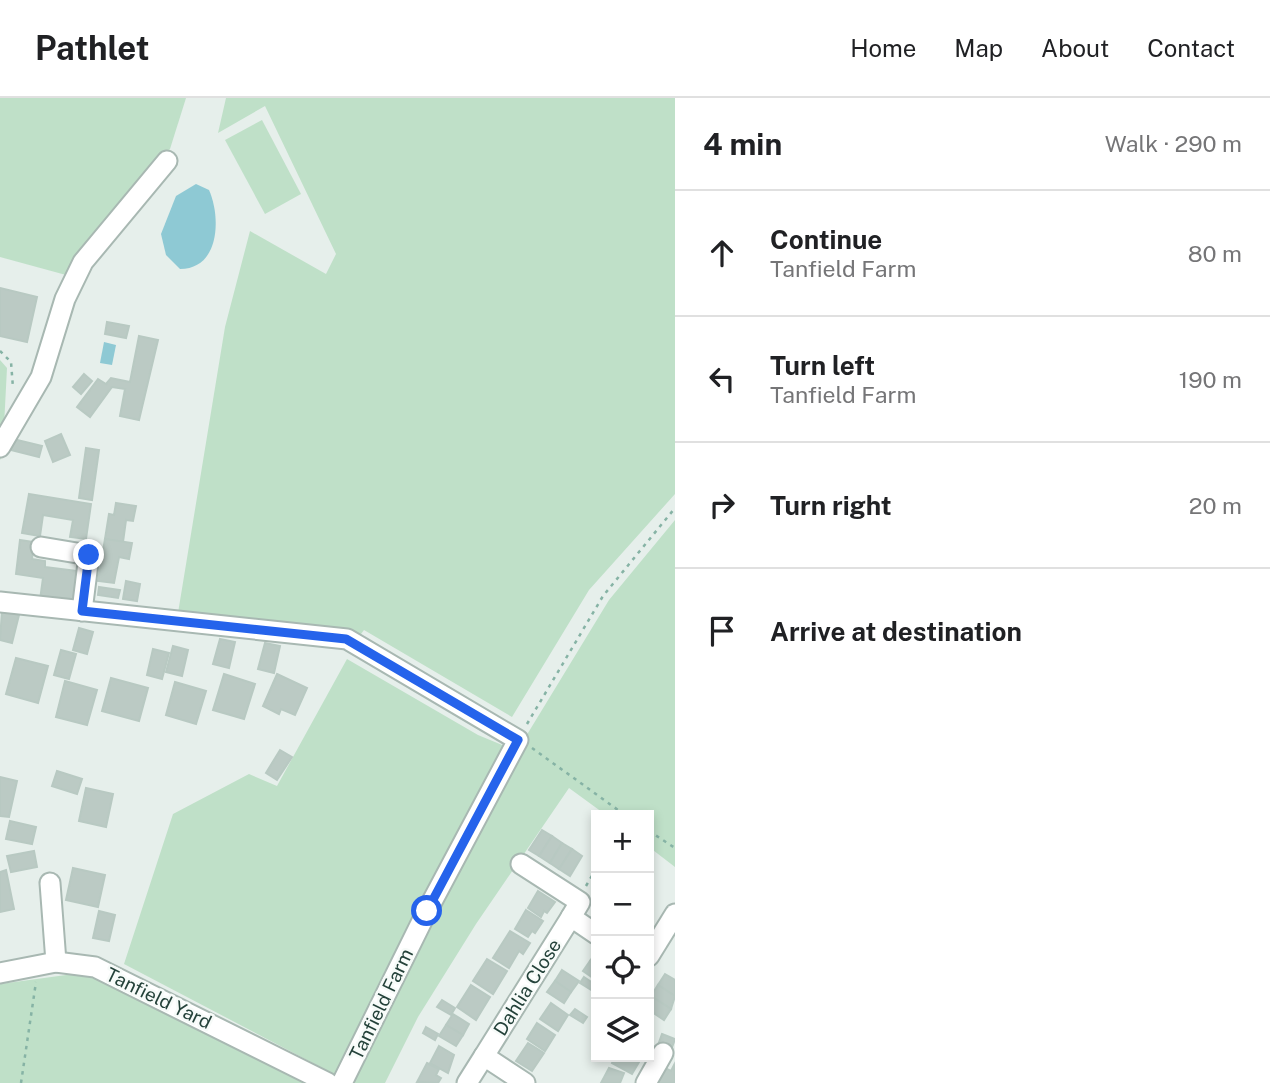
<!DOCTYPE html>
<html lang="en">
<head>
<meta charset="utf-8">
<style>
  body { margin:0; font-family:"Public Sans",sans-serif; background:#f6f6f6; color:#202124 }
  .controls { position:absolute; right:21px; bottom:21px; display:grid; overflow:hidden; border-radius:0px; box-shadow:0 4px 10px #0003 }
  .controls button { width:63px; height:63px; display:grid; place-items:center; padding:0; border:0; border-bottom:2px solid #e0e0e0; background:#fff; color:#202124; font:35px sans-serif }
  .stop { position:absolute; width:21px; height:21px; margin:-16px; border:5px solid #2563eb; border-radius:50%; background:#fff }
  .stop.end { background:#2563eb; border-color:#fff; box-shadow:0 2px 7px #0008 }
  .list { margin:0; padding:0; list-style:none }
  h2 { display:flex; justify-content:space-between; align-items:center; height:91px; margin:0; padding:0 28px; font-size:30px }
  h2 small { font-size:23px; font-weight:400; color:#757577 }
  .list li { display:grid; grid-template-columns:46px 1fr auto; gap:21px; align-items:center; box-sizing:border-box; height:126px; padding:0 28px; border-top:2px solid #e0e0e0 }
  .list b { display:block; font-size:26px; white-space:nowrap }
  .list p { margin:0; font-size:23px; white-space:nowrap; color:#757577 }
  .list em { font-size:23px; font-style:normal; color:#757577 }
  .icon { flex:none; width:38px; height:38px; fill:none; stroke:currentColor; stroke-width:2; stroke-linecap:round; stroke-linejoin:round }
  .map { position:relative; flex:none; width:675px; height:985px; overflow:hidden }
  header { display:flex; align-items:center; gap:42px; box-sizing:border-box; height:98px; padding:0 35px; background:#fff; border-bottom:2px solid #e0e0e0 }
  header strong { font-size:33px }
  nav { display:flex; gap:38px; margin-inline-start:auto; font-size:24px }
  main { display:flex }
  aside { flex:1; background:#fff }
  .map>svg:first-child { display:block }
</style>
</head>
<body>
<header>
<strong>Pathlet</strong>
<nav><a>Home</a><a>Map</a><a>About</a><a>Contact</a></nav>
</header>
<main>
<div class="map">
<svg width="675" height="985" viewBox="0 0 675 985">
  <rect width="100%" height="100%" fill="#e6efeb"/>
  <g fill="#bfe0c8">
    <path d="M0,0h186l-16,51 -104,126 -66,-18z"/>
    <path d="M226,0h449v396l-86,96 -77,127 -148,-87 -3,4 -61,-4 -122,-17 47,-286 25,-96 76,43 10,-20 -71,-148 -47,27z"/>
    <path d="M262,22l39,74 -36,20 -40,-74z"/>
    <path d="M0,262l7,8 -3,58 12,9 -16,25z"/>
    <path d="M675,422v347l-26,-20v-32h-43l-37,-27 -93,136 -58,93 -33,66h-34l-227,-119 49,-150 76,-40 28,12 70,-127 131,76 39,16 92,-151z"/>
    <path d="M88,874l226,111h-314v-99z"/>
  </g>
  <g fill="#8ec9d4">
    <path d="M196,86l13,6c12,27 11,79 -29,79l-14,-14 -5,-21 15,-38z"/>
    <path d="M104,244l12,3 -4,20 -12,-2z"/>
  </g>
  <g fill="#bbcac4" stroke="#b8c9c2" stroke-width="2">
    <path d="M0,190l37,9 -10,45 -27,-6z"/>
    <path d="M107,224l22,4 -3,12 -21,-4z"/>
    <path d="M139,238l19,4 -19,80 -19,-4 5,-27 -13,-2 -22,30 -13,-10 21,-28 8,5 5,-6 19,4z"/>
    <path d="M84,276l8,7 -11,13 -8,-7z"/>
    <path d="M61,336l9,21 -17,7 -8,-21z"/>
    <path d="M13,341l29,7 -3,11 -28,-7z"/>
    <path d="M86,350l13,2 -7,50 -13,-2z"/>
    <path d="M29,396l62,10 -5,35 -16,-2 3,-17 -30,-5 -3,21 -18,-3z"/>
    <path d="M116,405l20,3 -3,15 -7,-1 -3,22 -18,-3 4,-25 5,1z"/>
    <path d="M105,441l27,4 -3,16 -10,-2 -5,26 -16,-2z"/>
    <path d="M20,442l14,2 -2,17 13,2v6l33,4 -5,33 -33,-4 3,-22 -27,-4z"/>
    <path d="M126,483l14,3 -3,17 -14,-2z"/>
    <path d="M99,489l21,3 -2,8 -20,-3z"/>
    <path d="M2,513l17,4 -7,28 -12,-3z"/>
    <path d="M79,530l14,4 -6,22 -14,-4z"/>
    <path d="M220,541l15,3 -6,26 -16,-4z"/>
    <path d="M265,545l15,3 -6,27 -16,-4z"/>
    <path d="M173,548l15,4 -6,26 -16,-4z"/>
    <path d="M153,551l16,4 -7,26 -15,-4z"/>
    <path d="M61,552l15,4 -7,25 -15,-4z"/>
    <path d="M16,560l32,8 -10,37 -32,-9z"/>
    <path d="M224,576l31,10 -11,35 -31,-9z"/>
    <path d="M277,576l30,14 -12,27 -14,-6 -2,5 -16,-8z"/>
    <path d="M111,580l37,10 -9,33 -37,-10z"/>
    <path d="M65,583l32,9 -10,35 -31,-8z"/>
    <path d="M175,584l31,9 -10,33 -30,-9z"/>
    <path d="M280,652l12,7 -15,23 -11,-7z"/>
    <path d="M57,673l25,8 -5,15 -25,-8z"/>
    <path d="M0,679l17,4 -8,36 -9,-1z"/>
    <path d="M86,690l27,6 -7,33 -27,-6z"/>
    <path d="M10,723l26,6 -4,17 -26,-5z"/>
    <path d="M542,732l10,6 -13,20 -10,-6z"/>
    <path d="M552,738l10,7 -12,20 -11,-7z"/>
    <path d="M562,745l10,6 -13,20 -9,-6z"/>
    <path d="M572,751l10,7 -12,20 -11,-7z"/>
    <path d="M34,753l3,16 -26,5 -4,-16z"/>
    <path d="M73,770l32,7 -7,32 -32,-7z"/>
    <path d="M6,772l8,39 -14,3v-40z"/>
    <path d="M538,793l17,11 -8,11 -3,-2 -3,6 -13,-9z"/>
    <path d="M526,812l17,11 -8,12 -3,-2 -4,6 -13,-8z"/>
    <path d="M99,813l16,4 -6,26 -16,-3z"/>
    <path d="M510,833l20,12 -7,11 -4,-3 -10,17 -16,-10z"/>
    <path d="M596,854v14l-6,-5z"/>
    <path d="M487,861l20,12 -14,23 -20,-13z"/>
    <path d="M590,863l6,5v14l-13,-9z"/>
    <path d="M562,872l17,11 -8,11 -16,-11z"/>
    <path d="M665,876l10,6v16l-17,-11z"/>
    <path d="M584,879l12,8 -3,6 -13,-8z"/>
    <path d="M555,883l16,11 -7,11 -17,-11z"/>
    <path d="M471,887l19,12 -14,23 -19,-13z"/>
    <path d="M658,887l17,11 -4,13 -20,-13z"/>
    <path d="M651,898l20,13 -7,11 -15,-10z"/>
    <path d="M442,902l13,8 -4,7 -14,-8z"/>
    <path d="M551,905l17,12 -10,16 -18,-12z"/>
    <path d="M575,911l12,8 -4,6 -13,-8z"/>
    <path d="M453,916l16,10 -6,11 -17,-10z"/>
    <path d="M537,925l18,12 -10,16 -18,-12z"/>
    <path d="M446,927l17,10 -7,11 -17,-10z"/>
    <path d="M426,929l12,7 -3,6 -12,-7z"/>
    <path d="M662,936l13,5 -5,14 -13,-5z"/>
    <path d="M528,945l16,10 -12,18 -16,-10z"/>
    <path d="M439,948l15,9 -6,18 -18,-10z"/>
    <path d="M615,959h27l-10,17 -20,-11z"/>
    <path d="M427,965l12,6 -3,6 5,3 -3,5 -21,-1z"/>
    <path d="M674,967l1,18h-18l8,-15 6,3z"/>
    <path d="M609,970l15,5 -4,10h-19z"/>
  </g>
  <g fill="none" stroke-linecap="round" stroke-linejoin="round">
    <g stroke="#a8b8b2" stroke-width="23">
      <g id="minor">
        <path d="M0,349l41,-70 24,-78 18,-37 84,-101"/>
        <path d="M41,449l48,8 -7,56"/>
        <path d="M0,504l347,37 171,101 -91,171 -85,172"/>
        <path d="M521,766l59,38 -9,15"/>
        <path d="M50,785l6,79"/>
        <path d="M649,858l26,-42"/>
        <path d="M0,875l56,-11 39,5 233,116"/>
        <path d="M467,985l17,-27"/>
        <path d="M525,985l-41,-27 87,-139 25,17"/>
        <path d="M646,985l17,-30"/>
      </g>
    </g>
    <g stroke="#86b3a5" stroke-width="2.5" stroke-dasharray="3.5 5" stroke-linecap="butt">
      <path d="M0,253l11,11 2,26"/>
      <path d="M527,626l76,-128 72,-88"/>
      <path d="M532,650l93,67"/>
      <path d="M649,733l26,17"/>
      <path d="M586,788l10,-17"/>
      <path d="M21,985l15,-101"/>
    </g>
    <use href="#minor" stroke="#fff" stroke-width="19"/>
  </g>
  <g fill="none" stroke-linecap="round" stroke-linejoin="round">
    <path stroke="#2563eb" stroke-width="9" d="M89,457l-7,56 264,28 172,101 -91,171"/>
  </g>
  <g text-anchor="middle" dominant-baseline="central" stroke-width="5" stroke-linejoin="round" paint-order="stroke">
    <g font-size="19" fill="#24423a" stroke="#f7fbf9">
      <text transform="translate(527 889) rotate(-58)">Dahlia Close</text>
      <text transform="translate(159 900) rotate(26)">Tanfield Yard</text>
      <text transform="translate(381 906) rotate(-64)">Tanfield Farm</text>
    </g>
  </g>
</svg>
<div class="controls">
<button>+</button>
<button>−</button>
<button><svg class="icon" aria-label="locate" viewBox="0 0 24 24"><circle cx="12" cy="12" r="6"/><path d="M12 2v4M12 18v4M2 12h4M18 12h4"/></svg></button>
<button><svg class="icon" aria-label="layers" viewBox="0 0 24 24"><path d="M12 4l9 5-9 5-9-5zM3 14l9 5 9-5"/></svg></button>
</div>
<div class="stop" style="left:427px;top:813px"></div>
<div class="stop end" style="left:89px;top:457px"></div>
</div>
<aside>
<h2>4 min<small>Walk · 290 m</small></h2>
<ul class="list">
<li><svg class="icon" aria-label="ahead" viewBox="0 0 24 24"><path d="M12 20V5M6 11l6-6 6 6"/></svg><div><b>Continue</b><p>Tanfield Farm</p></div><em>80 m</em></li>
<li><svg class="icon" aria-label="left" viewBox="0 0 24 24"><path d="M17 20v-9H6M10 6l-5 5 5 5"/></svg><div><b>Turn left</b><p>Tanfield Farm</p></div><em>190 m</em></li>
<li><svg class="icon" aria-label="right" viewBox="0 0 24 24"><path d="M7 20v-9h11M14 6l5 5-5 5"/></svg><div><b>Turn right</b></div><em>20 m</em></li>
<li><svg class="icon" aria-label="arrive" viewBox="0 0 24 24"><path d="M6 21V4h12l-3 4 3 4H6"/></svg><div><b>Arrive at destination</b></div></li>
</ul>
</aside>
</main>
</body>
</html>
